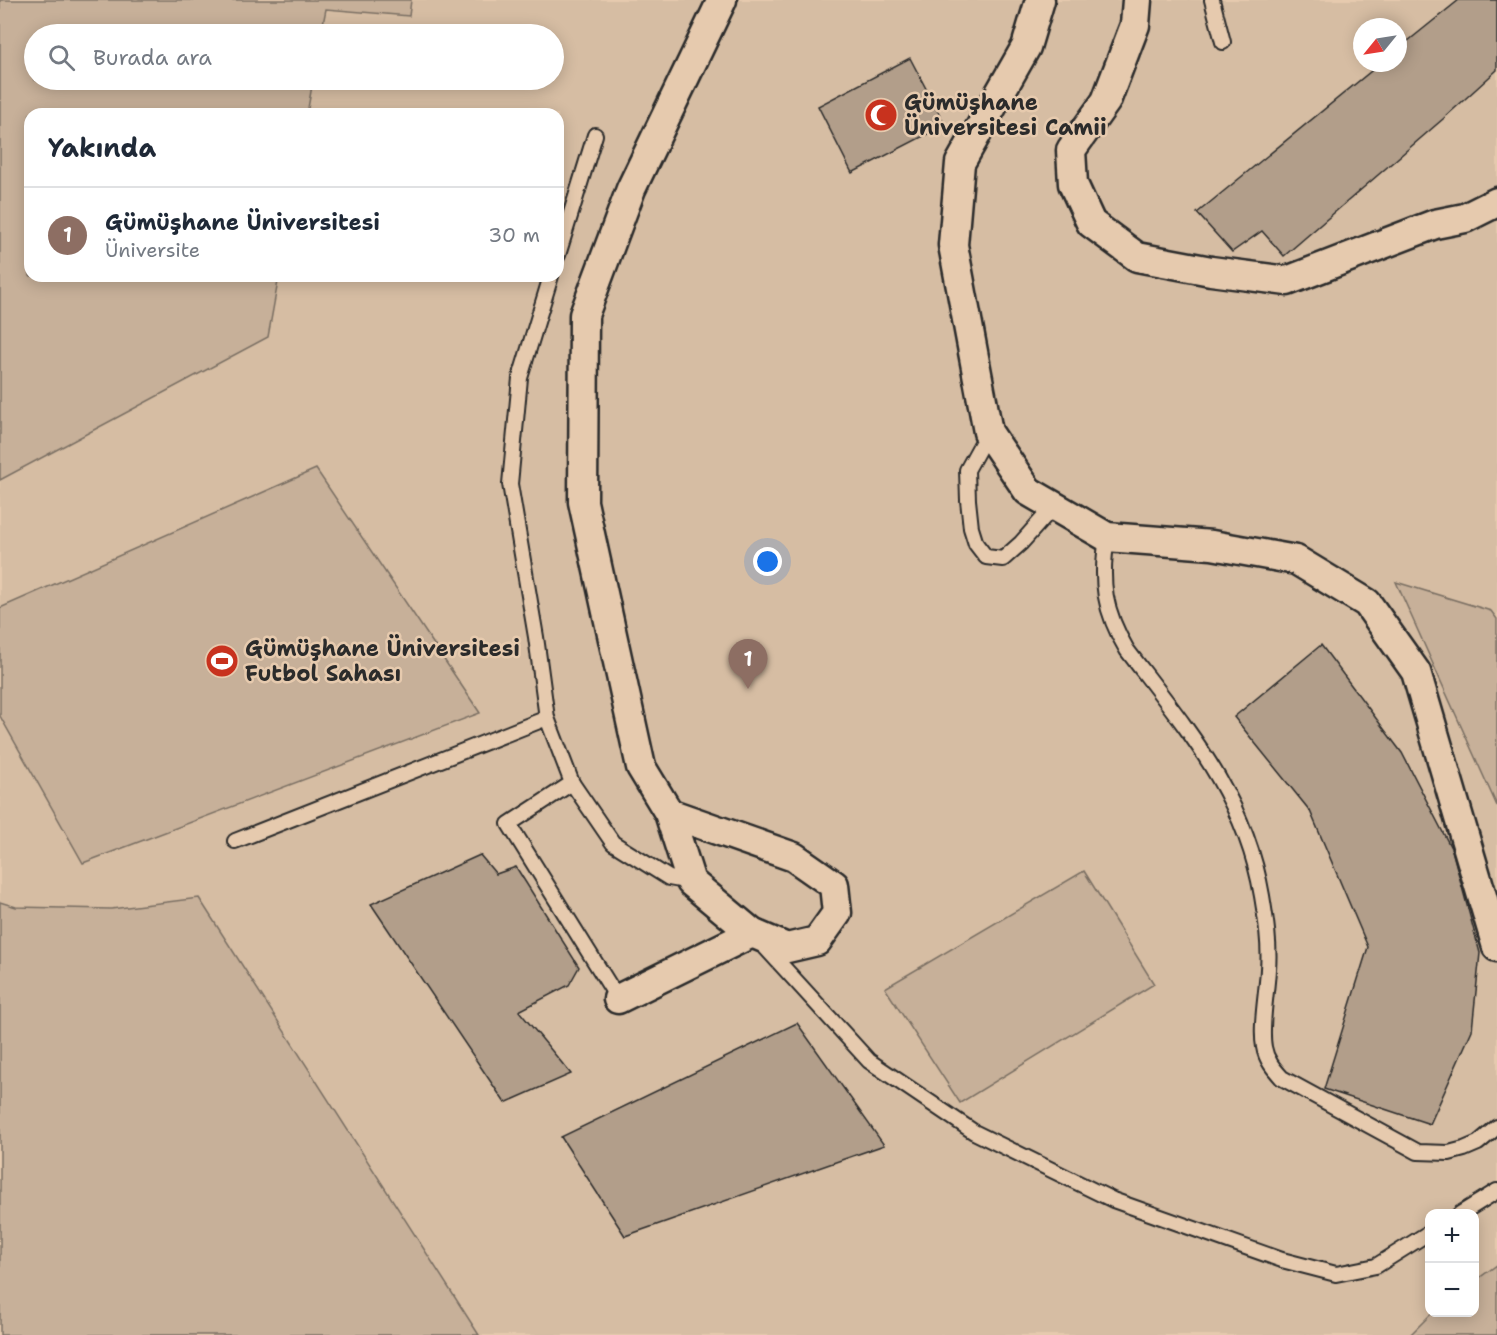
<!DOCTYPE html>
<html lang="tr">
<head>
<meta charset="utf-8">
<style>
  body { margin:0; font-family:"Shantell Sans",sans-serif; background:#f2f2f3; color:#1f2937 }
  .controls { position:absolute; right:18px; bottom:18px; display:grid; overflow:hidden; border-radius:12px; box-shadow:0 3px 15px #0003 }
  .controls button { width:54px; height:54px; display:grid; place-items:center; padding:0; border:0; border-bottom:2px solid #e0e1e3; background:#fff; color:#1f2937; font:30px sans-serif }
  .compass { position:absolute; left:1353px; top:18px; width:54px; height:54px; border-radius:50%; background:#fff; box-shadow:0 3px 15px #0003; rotate:240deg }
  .you { position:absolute; left:768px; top:562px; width:21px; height:21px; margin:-15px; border:4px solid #fff; border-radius:50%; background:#1a73e8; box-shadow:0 0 0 9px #1a73e833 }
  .badge { display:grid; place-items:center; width:39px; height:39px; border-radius:50%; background:#c8321e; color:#fff; font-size:20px; font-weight:700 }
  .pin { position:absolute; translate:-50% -50px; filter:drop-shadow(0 2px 3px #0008) }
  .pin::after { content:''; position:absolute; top:32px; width:21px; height:18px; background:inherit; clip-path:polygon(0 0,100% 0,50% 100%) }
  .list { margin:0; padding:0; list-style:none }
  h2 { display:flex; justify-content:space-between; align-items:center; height:78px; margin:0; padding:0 24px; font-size:26px }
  h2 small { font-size:20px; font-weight:400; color:#747a83 }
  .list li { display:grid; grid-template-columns:39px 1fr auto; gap:18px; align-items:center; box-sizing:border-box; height:96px; padding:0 24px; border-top:2px solid #e0e1e3 }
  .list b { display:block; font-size:22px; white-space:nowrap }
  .list p { margin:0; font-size:20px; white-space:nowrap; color:#747a83 }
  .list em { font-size:20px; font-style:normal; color:#747a83 }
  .icon { flex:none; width:33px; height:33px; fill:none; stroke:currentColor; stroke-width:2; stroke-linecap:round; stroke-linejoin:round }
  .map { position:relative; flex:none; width:1497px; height:1335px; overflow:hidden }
  .search { position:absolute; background:#fff; box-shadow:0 3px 15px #0003; left:24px; top:24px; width:540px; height:66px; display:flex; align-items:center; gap:15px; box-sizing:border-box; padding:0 21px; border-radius:33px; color:#747a83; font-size:22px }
  .panel { position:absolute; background:#fff; box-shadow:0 3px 15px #0003; left:24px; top:108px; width:540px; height:174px; border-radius:18px }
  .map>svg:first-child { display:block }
</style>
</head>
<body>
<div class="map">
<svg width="1497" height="1335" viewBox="0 0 1497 1335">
  <rect width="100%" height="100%" fill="#e6caae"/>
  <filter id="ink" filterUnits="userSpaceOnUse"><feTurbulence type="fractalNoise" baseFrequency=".0167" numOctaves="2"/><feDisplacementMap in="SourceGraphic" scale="12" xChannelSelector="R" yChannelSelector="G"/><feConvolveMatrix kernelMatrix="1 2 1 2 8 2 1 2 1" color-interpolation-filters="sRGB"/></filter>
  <g filter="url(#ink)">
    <path fill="#d6bda3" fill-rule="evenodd" d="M411,0h1086v1265l-22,16 -1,-67h-44v98l2,1 -22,22h-931l-280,-437 -88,11 -95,-2 -16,-5v-422l268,-143 11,-61h279v-162h-251l6,-34h241v-46h-233l4,-26 84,8zM1362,27h36v36h-36z"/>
    <g fill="#c7b099" stroke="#796e62" stroke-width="1.5">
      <path d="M0,0h411l-2,16 -83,-7 -5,25h-287v46h279l-6,34h-277v162h249l-11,61 -268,143z"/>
      <path d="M316,469l164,244 -397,150 -83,-147v-108z"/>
      <path d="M1396,582l95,29 6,8v187z"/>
      <path d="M1084,871l70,113 -194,119 -75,-115z"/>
      <path d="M199,898l280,437h-479v-433l16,5 95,2z"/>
      <path d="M1497,1265v70h-87l22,-22 42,-1 1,-31z"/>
    </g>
    <g fill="#b29e8a" stroke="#2b2b2b" stroke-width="1.5">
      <path d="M1459,0h38v70l-54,49 -159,137 -22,-25 -30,21 -35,-39 184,-150h17v-14z"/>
      <path d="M910,58l35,67 -93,48 -34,-67z"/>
      <path d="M1321,645l81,108 50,97 28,103 -8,77 -42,94 -106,-35 44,-142 -58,-136 -76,-94z"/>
      <path d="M480,855l16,19 20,-7 63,100 -10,18 -50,26 52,63 -66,29 -134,-199z"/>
      <path d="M797,1023l87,122 -259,91 -64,-99z"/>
    </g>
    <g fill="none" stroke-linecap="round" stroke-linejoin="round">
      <g stroke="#2b2b2b" stroke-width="18">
        <g id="service">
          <path d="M1212,0l11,42"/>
          <path d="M558,255l37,-120"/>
          <path d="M551,276l-31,102 -10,106 26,153 11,81 25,65 -63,41 109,175"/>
          <path d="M988,432l-21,38 1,30 3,28 5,16 10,13 17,2 18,-16 33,-37"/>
          <path d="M1107,537c-7,45 -3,74 20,113 60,79 118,145 135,246 4,24 8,49 6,73 -1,23 -8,57 -4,78 2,13 10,22 18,31l136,74 31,1 15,-4 14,-6 19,-16"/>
          <path d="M572,783l41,60 56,35 22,4"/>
          <path d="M235,841l312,-123"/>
          <path d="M764,946l105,115 105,71 139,68 169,60 54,14 40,-8 54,-34"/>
          <path d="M1460,1214l37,-23"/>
        </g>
      </g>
      <g stroke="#2b2b2b" stroke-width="33">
        <g id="minor">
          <path d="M1040,0l-14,47 -66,116 -7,82 35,187 40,59 79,46 105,8 84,15 71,43 49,69 81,275"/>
          <path d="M1137,0l-2,25 -29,76 -35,49 2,34 18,39 46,34 74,14 76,10 148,-57 30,-6 32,-16"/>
          <path d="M669,813l22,69 61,51 35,15 30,-7 20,-28 -3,-28 -40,-28 -125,-44 -28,-46 -58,-265 1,-187 47,-126 91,-189"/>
          <path d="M618,999l134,-66"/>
        </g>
      </g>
      <use href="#service" stroke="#e6caae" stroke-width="14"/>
      <use href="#minor" stroke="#e6caae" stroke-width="28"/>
    </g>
  </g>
  <defs>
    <g id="mosque-disc" transform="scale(1.725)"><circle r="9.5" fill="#c8321e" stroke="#e6caae"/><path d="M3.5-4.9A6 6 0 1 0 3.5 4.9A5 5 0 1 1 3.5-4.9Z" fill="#fff"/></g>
    <g id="stadium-disc" transform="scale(1.725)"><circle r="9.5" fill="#c8321e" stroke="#e6caae"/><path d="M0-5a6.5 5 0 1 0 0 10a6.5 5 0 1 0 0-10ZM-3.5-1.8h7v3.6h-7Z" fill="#fff"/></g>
  </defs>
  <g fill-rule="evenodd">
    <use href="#mosque-disc" x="881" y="115"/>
    <use href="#stadium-disc" x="222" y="661"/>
  </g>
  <g text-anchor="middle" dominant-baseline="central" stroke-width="5" stroke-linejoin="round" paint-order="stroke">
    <g font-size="22" font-weight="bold" fill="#2b2b2b" stroke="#e6caae" text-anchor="start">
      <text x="904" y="102">Gümüşhane<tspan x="904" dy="25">Üniversitesi Camii</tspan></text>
      <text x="245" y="648">Gümüşhane Üniversitesi<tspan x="245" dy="25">Futbol Sahası</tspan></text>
    </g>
  </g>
</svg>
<div class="controls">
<button>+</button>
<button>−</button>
</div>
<svg class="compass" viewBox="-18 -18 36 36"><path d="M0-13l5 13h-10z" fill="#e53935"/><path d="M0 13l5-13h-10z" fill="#747a83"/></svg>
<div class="you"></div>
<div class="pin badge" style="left:748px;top:689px;background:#8d6e63">1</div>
<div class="search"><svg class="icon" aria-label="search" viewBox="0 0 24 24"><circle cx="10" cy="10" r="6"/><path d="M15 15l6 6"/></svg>Burada ara</div>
<section class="panel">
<h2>Yakında<small></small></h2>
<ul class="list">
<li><span class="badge" style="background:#8d6e63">1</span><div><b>Gümüşhane Üniversitesi</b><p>Üniversite</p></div><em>30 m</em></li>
</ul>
</section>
</div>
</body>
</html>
